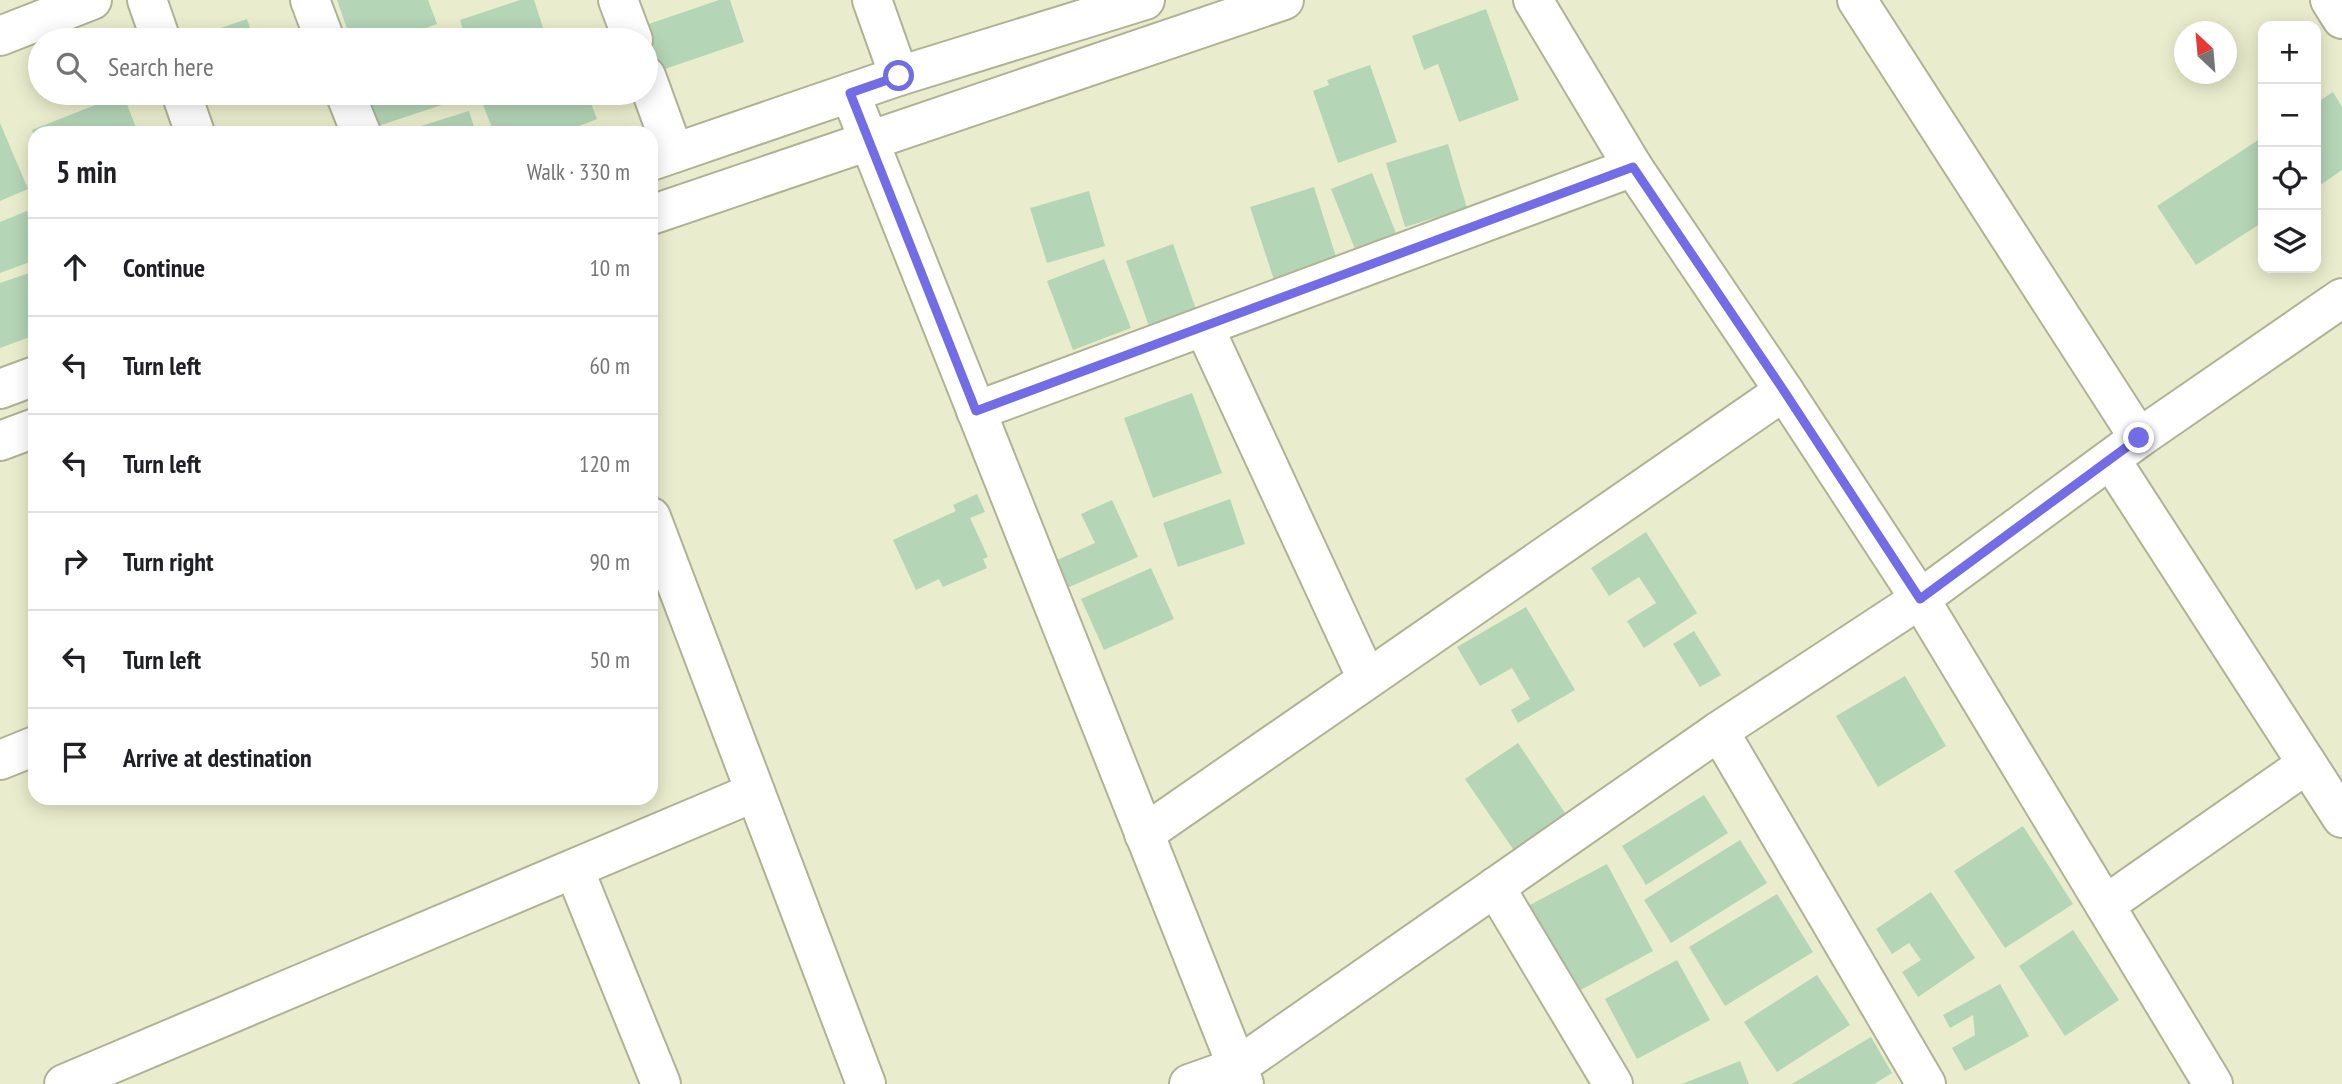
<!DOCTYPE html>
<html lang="en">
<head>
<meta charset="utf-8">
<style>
  body { margin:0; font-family:"PT Sans Narrow",sans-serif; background:#f2f2f2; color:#202124 }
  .controls { position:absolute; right:21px; top:21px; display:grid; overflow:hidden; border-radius:14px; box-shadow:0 4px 18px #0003 }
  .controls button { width:63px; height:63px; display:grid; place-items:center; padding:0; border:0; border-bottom:2px solid #e0e0e0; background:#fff; color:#202124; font:35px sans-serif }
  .compass { position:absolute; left:2174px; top:21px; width:63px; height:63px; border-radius:50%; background:#fff; box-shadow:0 4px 18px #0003; rotate:334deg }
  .stop { position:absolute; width:21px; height:21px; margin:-16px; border:5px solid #726ce6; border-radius:50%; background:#fff }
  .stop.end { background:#726ce6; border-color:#fff; box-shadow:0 2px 7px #0008 }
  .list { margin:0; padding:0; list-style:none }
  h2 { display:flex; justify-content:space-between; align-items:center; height:91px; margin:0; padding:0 28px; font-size:30px }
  h2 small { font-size:23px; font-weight:400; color:#757577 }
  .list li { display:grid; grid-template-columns:46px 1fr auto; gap:21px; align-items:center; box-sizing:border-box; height:98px; padding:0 28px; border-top:2px solid #e0e0e0 }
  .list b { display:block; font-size:26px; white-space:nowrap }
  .list em { font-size:23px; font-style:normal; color:#757577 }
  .icon { flex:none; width:38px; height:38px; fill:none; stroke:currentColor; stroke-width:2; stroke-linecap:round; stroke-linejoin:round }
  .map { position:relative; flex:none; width:2342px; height:1084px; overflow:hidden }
  .search { position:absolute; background:#fff; box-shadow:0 4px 18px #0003; left:28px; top:28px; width:630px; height:77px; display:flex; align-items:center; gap:18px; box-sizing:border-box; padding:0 24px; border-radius:38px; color:#757577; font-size:26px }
  .panel { position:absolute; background:#fff; box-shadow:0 4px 18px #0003; left:28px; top:126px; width:630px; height:679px; border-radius:21px }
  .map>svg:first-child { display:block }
</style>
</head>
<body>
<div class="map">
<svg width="2342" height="1084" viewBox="0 0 2342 1084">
  <rect width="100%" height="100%" fill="#eaedcd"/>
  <g fill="#b4d5b6">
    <path d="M337,0h91l9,24 -45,16h-41z"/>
    <path d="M520,0h14l13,40h-81l-6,-20z"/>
    <path d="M719,0h11l14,42 -91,31 -7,-17v-16l-12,-11z"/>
    <path d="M1486,9l33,91 -60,22 -21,-58 -14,6 -12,-34z"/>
    <path d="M247,19l7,21h-68z"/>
    <path d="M1370,65l27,77 -59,21 -25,-72 16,-6 -2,-5z"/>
    <path d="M2333,92l9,15v63l-26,18v-85z"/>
    <path d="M194,93h39l-35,13z"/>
    <path d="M364,93h100l2,4 -88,29z"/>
    <path d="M491,93h96l10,26 -36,14h-67l-14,-36z"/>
    <path d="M123,94l15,39h-105l-1,-3z"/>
    <path d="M469,111l7,22h-74v-1z"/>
    <path d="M0,123l28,66 -28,12z"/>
    <path d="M2263,137v85l-67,43 -39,-59z"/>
    <path d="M1448,144l19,64 -62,19 -19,-64z"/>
    <path d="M1372,173l24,60 -41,16 -24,-60z"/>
    <path d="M1314,187l23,73 -63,20 -24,-73z"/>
    <path d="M1089,191l16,55 -58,17 -17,-55z"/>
    <path d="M27,211l8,21v28l-35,13v-51z"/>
    <path d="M1173,244l24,68 -47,17 -24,-68z"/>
    <path d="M1104,259l27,69 -58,22 -26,-69z"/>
    <path d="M35,271v64l-35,13v-65z"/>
    <path d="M1192,393l30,80 -69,25 -29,-80z"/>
    <path d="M977,494l8,18 -15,6 18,39 -5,2 4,9 -44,19 -4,-8 -23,11 -23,-50 63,-29 -3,-6z"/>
    <path d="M1230,499l15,45 -67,23 -15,-44z"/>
    <path d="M1112,500l26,57 -71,31 -12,-27 40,-18 -14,-29z"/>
    <path d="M1646,532l51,81 -53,35 -17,-27 29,-18 -17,-26 -30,19 -18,-28z"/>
    <path d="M1151,568l23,51 -70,31 -23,-51z"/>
    <path d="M1526,607l49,83 -57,33 -7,-13 19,-11 -18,-31 -32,18 -23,-39z"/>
    <path d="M1694,631l27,44 -21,12 -27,-43z"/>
    <path d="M1905,676l41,70 -68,41 -42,-71z"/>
    <path d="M1518,743l49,73 -52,36 -50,-73z"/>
    <path d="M1704,795l24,38 -82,52 -24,-39z"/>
    <path d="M2023,826l50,78 -68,44 -51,-77z"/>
    <path d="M1740,840l27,43 -96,60 -27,-43z"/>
    <path d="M1607,864l46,87 -76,41 -47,-87z"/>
    <path d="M1931,892l44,66 -57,39 -16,-25 19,-12 -12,-17 -17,11 -16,-25z"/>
    <path d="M1777,894l36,58 -88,54 -36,-59z"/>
    <path d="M2073,930l46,70 -54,36 -46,-70z"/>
    <path d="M1677,960l33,60 -73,39 -32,-60z"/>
    <path d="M1817,975l33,50 -73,47 -33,-50z"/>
    <path d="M2000,984l29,52 -64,35 -13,-23 23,-13 -2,-20 -23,13 -7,-13z"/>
    <path d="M1871,1037l21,36 -18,11h-82z"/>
    <path d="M1740,1061l9,23h-67z"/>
  </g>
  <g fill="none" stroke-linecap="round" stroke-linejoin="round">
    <g stroke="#afb394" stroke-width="42">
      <g id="minor">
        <path d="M147,0l14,40"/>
        <path d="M310,0l15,40"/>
        <path d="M618,0l15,40"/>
        <path d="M872,0l27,76"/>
        <path d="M1533,0l100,167 151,224 136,208 293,485"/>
        <path d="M1857,0l282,438"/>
        <path d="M0,36l92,-36"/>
        <path d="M646,76l28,77"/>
        <path d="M181,93l14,40"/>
        <path d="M345,93l16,40"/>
        <path d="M850,93l394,991"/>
        <path d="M1204,327l163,352"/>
        <path d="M976,411l657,-244"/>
        <path d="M2111,460l231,358"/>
        <path d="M651,517l215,567"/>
        <path d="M1719,731l207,353"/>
        <path d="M0,760l35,-14"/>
        <path d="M1144,834l640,-443"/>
        <path d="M574,869l87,215"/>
        <path d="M1495,887l118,197"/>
        <path d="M2105,905l202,-141"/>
        <path d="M64,1084l691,-292"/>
        <path d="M1189,1084l48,-17 482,-336 201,-132 219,-161 203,-140"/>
      </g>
    </g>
    <g stroke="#afb394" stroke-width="42">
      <g id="tertiary">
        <path d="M651,161l248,-85 246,-76"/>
        <path d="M651,215l633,-215"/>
        <path d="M0,389l35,-13"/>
        <path d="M0,441l35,-13"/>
      </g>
    </g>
    <g stroke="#afb394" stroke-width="42">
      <path id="secondary" d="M2330,0l12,19"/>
    </g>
    <use href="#minor" stroke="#fff" stroke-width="38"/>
    <use href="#tertiary" stroke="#fff" stroke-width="38"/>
    <use href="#secondary" stroke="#fff" stroke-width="38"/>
  </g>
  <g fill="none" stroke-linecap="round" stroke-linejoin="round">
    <path stroke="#726ce6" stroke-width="9" d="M899,76l-49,17 126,318 657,-244 151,224 136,208 219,-161"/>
  </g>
</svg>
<div class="controls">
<button>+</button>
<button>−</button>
<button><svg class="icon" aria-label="locate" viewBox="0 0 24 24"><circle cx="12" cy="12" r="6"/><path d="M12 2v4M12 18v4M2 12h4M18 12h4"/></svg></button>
<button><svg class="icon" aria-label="layers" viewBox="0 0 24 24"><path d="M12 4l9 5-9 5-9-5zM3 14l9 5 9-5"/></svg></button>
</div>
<svg class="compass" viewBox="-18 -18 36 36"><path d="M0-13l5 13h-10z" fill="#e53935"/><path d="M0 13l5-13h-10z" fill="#757577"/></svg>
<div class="stop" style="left:899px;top:76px"></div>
<div class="stop end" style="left:2139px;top:438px"></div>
<div class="search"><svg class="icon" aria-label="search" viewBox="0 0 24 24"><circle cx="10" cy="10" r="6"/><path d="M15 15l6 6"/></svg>Search here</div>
<section class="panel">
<h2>5 min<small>Walk · 330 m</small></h2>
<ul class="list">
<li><svg class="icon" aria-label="ahead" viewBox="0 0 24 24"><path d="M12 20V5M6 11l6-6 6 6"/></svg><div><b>Continue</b></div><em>10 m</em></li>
<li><svg class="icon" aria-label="left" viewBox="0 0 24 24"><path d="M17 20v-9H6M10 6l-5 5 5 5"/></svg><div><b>Turn left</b></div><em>60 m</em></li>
<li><svg class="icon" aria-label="left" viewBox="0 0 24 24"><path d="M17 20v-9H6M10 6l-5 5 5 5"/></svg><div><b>Turn left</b></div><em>120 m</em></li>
<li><svg class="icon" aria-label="right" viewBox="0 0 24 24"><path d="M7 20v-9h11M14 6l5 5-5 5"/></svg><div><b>Turn right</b></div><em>90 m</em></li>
<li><svg class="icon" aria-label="left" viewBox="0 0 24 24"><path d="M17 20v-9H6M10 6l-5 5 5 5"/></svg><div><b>Turn left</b></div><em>50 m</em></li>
<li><svg class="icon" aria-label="arrive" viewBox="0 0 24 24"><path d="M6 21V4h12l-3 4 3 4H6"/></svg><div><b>Arrive at destination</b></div></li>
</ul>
</section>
</div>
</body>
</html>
